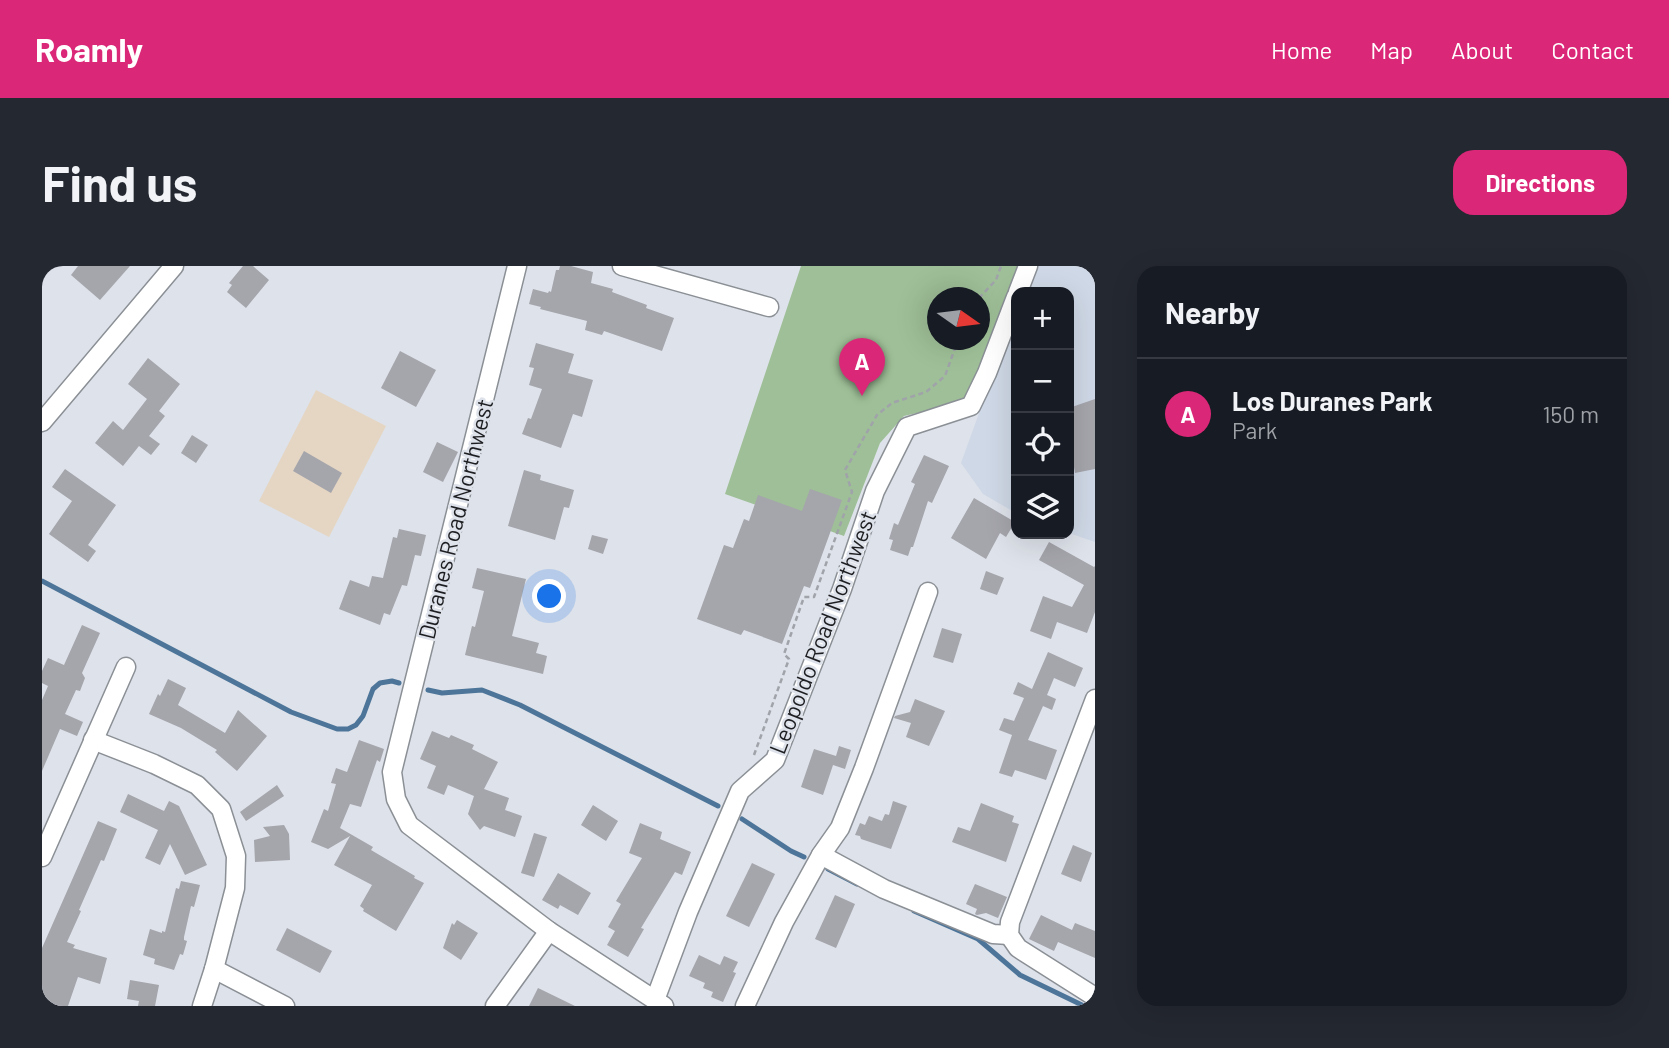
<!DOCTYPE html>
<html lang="en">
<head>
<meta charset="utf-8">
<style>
  body { margin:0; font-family:Barlow,sans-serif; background:#242831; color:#f1f3f6 }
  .controls { position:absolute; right:21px; top:21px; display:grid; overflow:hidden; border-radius:14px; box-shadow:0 7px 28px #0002 }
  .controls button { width:63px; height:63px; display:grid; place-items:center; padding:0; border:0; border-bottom:2px solid #363941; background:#171b24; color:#f1f3f6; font:35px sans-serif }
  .compass { position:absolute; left:885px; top:21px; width:63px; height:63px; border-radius:50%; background:#171b24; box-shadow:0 7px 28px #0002; rotate:104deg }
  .you { position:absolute; left:508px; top:331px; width:24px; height:24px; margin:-18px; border:5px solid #fff; border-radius:50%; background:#1a73e8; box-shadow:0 0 0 10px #1a73e833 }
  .badge { display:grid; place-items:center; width:46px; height:46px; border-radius:50%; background:#db2777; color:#fff; font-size:23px; font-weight:700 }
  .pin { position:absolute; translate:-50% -58px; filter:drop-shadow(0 2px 4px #0008) }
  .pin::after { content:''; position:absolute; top:37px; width:24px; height:21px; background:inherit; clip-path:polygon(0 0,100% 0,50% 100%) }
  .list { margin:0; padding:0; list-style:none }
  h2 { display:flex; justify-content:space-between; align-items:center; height:91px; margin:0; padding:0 28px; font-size:30px }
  h2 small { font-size:23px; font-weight:400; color:#9ea1a6 }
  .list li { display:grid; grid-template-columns:46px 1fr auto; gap:21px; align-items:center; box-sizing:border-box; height:112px; padding:0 28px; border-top:2px solid #363941 }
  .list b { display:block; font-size:26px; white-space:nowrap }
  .list p { margin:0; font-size:23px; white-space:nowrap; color:#9ea1a6 }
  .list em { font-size:23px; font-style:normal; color:#9ea1a6 }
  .icon { flex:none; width:38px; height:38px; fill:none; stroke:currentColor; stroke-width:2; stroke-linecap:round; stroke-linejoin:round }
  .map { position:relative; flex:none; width:1053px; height:740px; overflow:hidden; border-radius:21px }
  header { display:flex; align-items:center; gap:42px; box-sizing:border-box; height:98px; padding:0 35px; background:#db2777; color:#fff }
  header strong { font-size:33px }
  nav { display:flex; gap:38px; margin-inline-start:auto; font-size:24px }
  .intro { display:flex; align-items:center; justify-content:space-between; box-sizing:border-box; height:168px; padding:0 42px }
  h1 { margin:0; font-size:49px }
  .button { padding:18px 32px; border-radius:21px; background:#db2777; color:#fff; font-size:24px; font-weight:700 }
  main { display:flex; gap:42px; padding:0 42px }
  aside { flex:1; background:#171b24; border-radius:21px; box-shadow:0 7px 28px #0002 }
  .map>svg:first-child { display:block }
</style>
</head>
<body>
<header>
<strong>Roamly</strong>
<nav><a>Home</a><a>Map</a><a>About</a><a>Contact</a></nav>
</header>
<div class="intro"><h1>Find us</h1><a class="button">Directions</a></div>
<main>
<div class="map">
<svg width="1053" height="740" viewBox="0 0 1053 740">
  <rect width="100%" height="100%" fill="#dee2ea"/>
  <g fill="#cfd8e6">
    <path d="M992,0h61v276l-26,-9v-241h-45z"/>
    <path d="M974,45v202l-33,-19 -22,-31z"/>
  </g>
  <path fill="#e5d6c3" d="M274,124l70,36 -57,111 -70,-36z"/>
  <path fill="#9ebf97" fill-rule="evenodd" d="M759,0h217l-46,123 -12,14 -56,13 -24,27 -36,93 -119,-42zM895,32h42v42h-42z"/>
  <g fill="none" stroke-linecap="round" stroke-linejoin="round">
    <g stroke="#4d7599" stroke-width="5">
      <path d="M0,315l249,131 46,17h11l8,-4 7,-9 10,-27 7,-6 12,-2 7,2"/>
      <path d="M386,424l14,3 40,-3 38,15 198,101"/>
      <path d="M700,553l49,32 13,6"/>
      <path d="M786,603l29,15"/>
      <path d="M872,645l64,28 42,36 64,31"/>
    </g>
  </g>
  <g fill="#a5a5ac">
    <path d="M36,0h52l-30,34 -29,-25z"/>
    <path d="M201,0h10l16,14 -23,28 -19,-16 5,-7 -3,-2z"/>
    <path d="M518,0h11l22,6 -2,11 22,6 -1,3 35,13 -1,3 28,10 -12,33 -58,-20 -2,4 -17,-5 2,-9 -47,-12 1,-2 -12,-3 4,-15 15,4 1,-2 2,1 5,-22h3z"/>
    <path d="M494,77l38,11 -6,19 25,7 -11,37 -9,-3 -12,34 -39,-14 6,-16 3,1 11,-30 -13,-4 5,-17 -5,-1z"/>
    <path d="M358,85l36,19 -20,37 -35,-19z"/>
    <path d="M106,92l32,26 -21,27 6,5 -16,20 11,8 -9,11 -12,-9 -16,20 -28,-23 18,-22 10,9 24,-31 -19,-15z"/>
    <path d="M1053,133v70l-20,4 -6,-37v-28z"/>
    <path d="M150,169l16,10 -12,18 -15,-10z"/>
    <path d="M395,176l21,10 -15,30 -20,-10z"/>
    <path d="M262,185l38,22 -11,20 -38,-22z"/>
    <path d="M882,189l25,11 -17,37 -4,-2 -15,46h-2l-3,9 -18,-6 3,-10 -4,-1 5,-16 4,2 17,-41 -4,-2z"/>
    <path d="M23,203l51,36 -28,40 8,6 -8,11 -39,-28 23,-33 -20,-14z"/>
    <path d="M482,204l17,5 -1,5 34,10 -5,18 -5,-1 -9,33 -47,-14z"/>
    <path d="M768,223l32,11 -32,88 -6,-2 -22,58 -38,-14 -3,5 -44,-16 27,-74 9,3 11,-29 5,2 9,-26 44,16z"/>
    <path d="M932,232l41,24 -9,15 -6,-4 -14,26 -35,-21z"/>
    <path d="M357,263l27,6 -5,21 -6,-1 -8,31 -5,-1 -12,30 -6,-2 -4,12 -41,-16 11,-29 19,7 3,-11 11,2 10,-41 4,1z"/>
    <path d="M550,269l16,4 -5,15 -15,-5z"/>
    <path d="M1007,276l45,25 1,-1v46l-8,21 -30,-11 -6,17 -21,-8 13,-35 29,11 12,-22 -45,-25z"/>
    <path d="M435,302l49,11 -14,57 27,7 -3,10 11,3 -4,18 -78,-19 7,-29 3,1 9,-36 -12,-3z"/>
    <path d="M944,305l18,7 -7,17 -17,-6z"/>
    <path d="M40,359l18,8 -18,40 3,5 -5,13 -4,-1 -11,24 18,8 -6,14 -17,-7 -18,42v-71l6,-14 -6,-3v-12l6,-13 16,7z"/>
    <path d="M900,362l20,6 -9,29 -20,-6z"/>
    <path d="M1006,386l35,16 -8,19 -21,-9 -7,17 9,4 -4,11 -9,-4 -15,34 29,10 -11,30 -31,-10 -3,7 -13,-4 13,-38 -13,-5 5,-12 10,3 10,-23 -11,-4 5,-12 14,7z"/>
    <path d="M126,413l18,9 -8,17 47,28 13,-23 29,26 -30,35 -22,-19 2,-2 -36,-22 -32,-14 9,-20 2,2z"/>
    <path d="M873,433l30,12 -16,35 -23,-9 5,-14 -17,-5 1,-2 15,-4z"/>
    <path d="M390,465l17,7 2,-3 23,10 -2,4 26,13 -14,27 25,9 -4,12 17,6 -7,21 -31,-11 -4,4 -12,-16 6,-18 -26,-11 -4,10 -17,-7 9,-22 -16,-7z"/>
    <path d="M317,474l25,9 -4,13 -3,-2 -16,47 -11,-3 -10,24 33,19 -2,3 44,26 -1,2 10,5 -28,48 -33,-20 1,-2 -4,-3 12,-21 -38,-20 16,-29 -22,13 -17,-7 13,-33 4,2 8,-27 -5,-1 5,-15 11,4z"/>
    <path d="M797,480l12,4 -6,19 -12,-4 -10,30 -22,-8 13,-38 22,7z"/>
    <path d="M235,519l7,11 -38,25 -6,-9z"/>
    <path d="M86,528l36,17 5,-10 10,5 28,59 -22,10 -15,-31 -10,21 -15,-7 13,-28 -38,-18z"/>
    <path d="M851,535l14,5 -16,43 -30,-10 -1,-3 -5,-1 5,-12 5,2 4,-9 13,5 3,-7 4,1z"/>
    <path d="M939,537l33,13 -2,6 7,2 -13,38 -54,-20 6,-15 12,4z"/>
    <path d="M551,539l25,16 -12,20 -25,-16z"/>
    <path d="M56,555l19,8 -13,32 -3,-1 -22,50 2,1 -14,31 8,3 -2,3 34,10 -7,26 -22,-7 -10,29h-26v-58z"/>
    <path d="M598,557l22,9 -2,7 31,13 -9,23 -7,-3 -34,56 3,1 -16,28 -21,-12 8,-14 -7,-4 13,-23 -5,-3 26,-43 -13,-5z"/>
    <path d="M242,559l5,9 1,26 -35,2 -1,-22 16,-4 -7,-9z"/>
    <path d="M492,567l13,4 -13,40 -13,-4z"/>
    <path d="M1031,579l19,8 -11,29 -20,-8z"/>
    <path d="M710,597l23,11 -26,53 -23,-11z"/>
    <path d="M516,607l33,20 -13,22 -18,-10 -2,4 -16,-9z"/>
    <path d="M139,615l19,4 -6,22 -3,-1 -7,31v3l3,1 -4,14 -3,-1 -6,16 -20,-6 1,-5 -12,-4 7,-26 12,4v-2l3,1 11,-44 3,1z"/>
    <path d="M933,618l32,13 -9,21 -12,-5 -9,2 -2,-1 2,-5 -11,-5z"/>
    <path d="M793,629l20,9 -19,44 -21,-9z"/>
    <path d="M999,649l31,15 3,-7 20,8v27l-37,-16 -4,9 -25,-12z"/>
    <path d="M415,654l21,13 -17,27 -18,-12 9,-25 2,2z"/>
    <path d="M245,662l45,23 -12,22 -44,-23z"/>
    <path d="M657,689l21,10 4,-9 14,6 -5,10 3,1 -13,29 -12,-5 2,-5 -10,-4 2,-5 -16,-7z"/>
    <path d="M88,714l29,5 -4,21h-17l1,-5 -12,-2z"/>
    <path d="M496,722l37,18h-46z"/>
  </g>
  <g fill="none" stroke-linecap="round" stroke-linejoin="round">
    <g stroke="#8b9096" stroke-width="21">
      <g id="minor">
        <path d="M475,0l-125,506 4,27 13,26 140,106 115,75"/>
        <path d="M580,0l147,41"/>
        <path d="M976,26l10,-26"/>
        <path d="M0,156l132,-156"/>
        <path d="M1053,433l-85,223 -1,13 9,13 77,49"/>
        <path d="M51,474l61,24 43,21 24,24 15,47 -1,32 -21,81 -12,37"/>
        <path d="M779,589l63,34 109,45 16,1"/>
        <path d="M0,591l84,-190"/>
        <path d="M172,703l71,37"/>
        <path d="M613,734l33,-88 52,-121 35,-31 67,-171 33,-98 32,-64 64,-21 16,-33 29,-76"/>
        <path d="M453,740l54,-75"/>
        <path d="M703,740l39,-84 37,-67 19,-27 24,-60 64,-176"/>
      </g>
    </g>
    <g stroke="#a0a3a9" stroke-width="2.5" stroke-dasharray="5 3.5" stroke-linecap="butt">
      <path d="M937,32l17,-18 5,-14"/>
      <path d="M712,489l35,-96 -5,-5 20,-57h10l38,-105 -7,-22 32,-55 15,-12 34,-11 19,-16 13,-36"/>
    </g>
    <use href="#minor" stroke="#fff" stroke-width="18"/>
  </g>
  <g text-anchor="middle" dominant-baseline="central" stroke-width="5" stroke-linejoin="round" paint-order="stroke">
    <g font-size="23" fill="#1d1e21" stroke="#dee2ea">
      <text transform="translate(413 253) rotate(-76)">Duranes Road Northwest</text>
      <text transform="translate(780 366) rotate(-69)">Leopoldo Road Northwest</text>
    </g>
  </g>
</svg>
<div class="controls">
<button>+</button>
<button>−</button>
<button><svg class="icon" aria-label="locate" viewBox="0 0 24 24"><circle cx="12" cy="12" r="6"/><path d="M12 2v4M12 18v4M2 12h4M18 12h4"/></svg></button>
<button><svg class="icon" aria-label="layers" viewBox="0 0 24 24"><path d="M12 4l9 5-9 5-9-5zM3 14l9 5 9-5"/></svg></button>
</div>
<svg class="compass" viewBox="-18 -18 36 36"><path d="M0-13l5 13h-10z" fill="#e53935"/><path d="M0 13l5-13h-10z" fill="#9ea1a6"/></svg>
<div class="you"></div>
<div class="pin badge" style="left:820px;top:130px">A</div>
</div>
<aside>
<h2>Nearby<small></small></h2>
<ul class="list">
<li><span class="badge">A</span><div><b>Los Duranes Park</b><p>Park</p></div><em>150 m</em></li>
</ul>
</aside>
</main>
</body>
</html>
